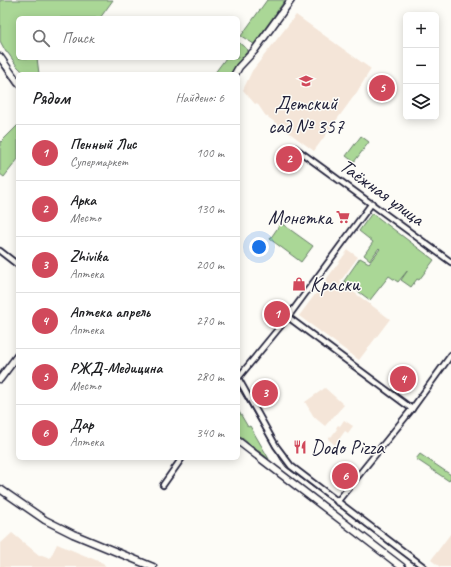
<!DOCTYPE html>
<html lang="ru">
<head>
<meta charset="utf-8">
<style>
  body { margin:0; font-family:Caveat,sans-serif; background:#f6f6f6; color:#202124 }
  .controls { position:absolute; right:12px; top:12px; display:grid; overflow:hidden; border-radius:6px; box-shadow:0 2px 10px #0003 }
  .controls button { width:36px; height:36px; display:grid; place-items:center; padding:0; border:0; border-bottom:1px solid #e0e0e0; background:#fff; color:#202124; font:20px sans-serif }
  .you { position:absolute; left:259px; top:247px; width:14px; height:14px; margin:-10px; border:3px solid #fff; border-radius:50%; background:#1a73e8; box-shadow:0 0 0 6px #1a73e833 }
  .badge { display:grid; place-items:center; width:26px; height:26px; border-radius:50%; background:#d1495b; color:#fff; font-size:13px; font-weight:700 }
  .pin { position:absolute; translate:-50% -50%; border:2px solid #fff; box-shadow:0 1px 4px #0006 }
  .list { margin:0; padding:0; list-style:none }
  h2 { display:flex; justify-content:space-between; align-items:center; height:52px; margin:0; padding:0 16px; font-size:17px }
  h2 small { font-size:13px; font-weight:400; color:#757577 }
  .list li { display:grid; grid-template-columns:26px 1fr auto; gap:12px; align-items:center; box-sizing:border-box; height:56px; padding:0 16px; border-top:1px solid #e0e0e0 }
  .list b { display:block; font-size:15px; white-space:nowrap }
  .list p { margin:0; font-size:13px; white-space:nowrap; color:#757577 }
  .list em { font-size:13px; font-style:normal; color:#757577 }
  .icon { flex:none; width:22px; height:22px; fill:none; stroke:currentColor; stroke-width:2; stroke-linecap:round; stroke-linejoin:round }
  .map { position:relative; flex:none; width:451px; height:567px; overflow:hidden }
  .search { position:absolute; background:#fff; box-shadow:0 2px 10px #0003; left:16px; top:16px; width:224px; height:44px; display:flex; align-items:center; gap:10px; box-sizing:border-box; padding:0 14px; border-radius:6px; color:#757577; font-size:15px }
  .panel { position:absolute; background:#fff; box-shadow:0 2px 10px #0003; left:16px; top:72px; width:224px; height:388px; border-radius:6px }
  .map>svg:first-child { display:block }
</style>
</head>
<body>
<div class="map">
<svg width="451" height="567" viewBox="0 0 451 567">
  <rect width="100%" height="100%" fill="#fdfcf7"/>
  <filter id="ink" filterUnits="userSpaceOnUse"><feTurbulence type="fractalNoise" baseFrequency=".025" numOctaves="2"/><feDisplacementMap in="SourceGraphic" scale="8" xChannelSelector="R" yChannelSelector="G"/><feConvolveMatrix kernelMatrix="1 2 1 2 8 2 1 2 1" color-interpolation-filters="sRGB"/></filter>
  <g filter="url(#ink)">
    <g fill="#f4e5d8">
      <path d="M296,15l75,54 -14,23 -43,59 -49,-36 -8,-12 -2,1 -12,-14 9,-19z"/>
      <path d="M348,250l10,7 -18,25 50,37 -31,41 -60,-44z"/>
      <path d="M325,388l19,17 -19,21 -11,-9 -9,-15z"/>
      <path d="M344,420l9,6 -5,7 -3,-2 -10,14 -7,-6 2,-3 1,1 6,-8 -1,-1 2,-3 2,1z"/>
      <path d="M12,533l27,22h3l8,3 7,-14 46,19 3,4h-106v-23z"/>
      <path d="M451,533v34h-11l-9,-7z"/>
    </g>
    <g fill="#aad796" stroke="#667c68">
      <path d="M0,0h113l-13,18h-82v40h19l2,16h-14l-8,-8 -9,-13 -2,-1 -6,-11z"/>
      <path d="M267,0h18l-31,44 -13,-8z"/>
      <path d="M238,42l10,8 -18,24h-16l12,-16h12z"/>
      <path d="M18,125v34l-14,18 -4,-3v-33l1,1z"/>
      <path d="M361,136l8,6 -15,20 -8,-6z"/>
      <path d="M372,213l62,47 -15,20 -2,-1 -6,8 -10,-7 7,-10 -10,12 -9,-6 -19,24 -26,-19 16,-23 9,5 11,-14 -1,-1 -9,12 -6,-5 9,-13 -14,-11z"/>
      <path d="M281,223l32,23 -12,16 -31,-23z"/>
      <path d="M238,410l10,17 2,-1 19,33 -31,-24z"/>
      <path d="M420,454l31,21v3l-2,3 -33,-22z"/>
    </g>
    <g fill="none" stroke-linecap="round" stroke-linejoin="round">
      <g stroke="#22223b" stroke-width="8">
        <g id="street">
          <path d="M295,148l156,114"/>
          <path d="M372,203l-84,114 -50,61 38,68 15,20 133,101"/>
          <path d="M0,251l18,14"/>
          <path d="M288,317l124,92"/>
          <path d="M163,485l19,-27"/>
          <path d="M337,502l75,-93 39,-54"/>
        </g>
      </g>
      <g stroke="#22223b" stroke-width="9">
        <g id="secondary">
          <path d="M0,57l18,26"/>
          <path d="M235,74l4,-7 15,-16 37,-51"/>
          <path d="M0,379l18,-24"/>
          <path d="M238,441l164,126"/>
          <path d="M0,489l45,31 28,14 80,33"/>
        </g>
      </g>
      <use href="#street" stroke="#fdfcf7" stroke-width="4.5"/>
      <use href="#secondary" stroke="#fdfcf7" stroke-width="6"/>
      <g stroke="#22223b" stroke-width="1">
        <path d="M0,63l18,24"/>
        <path d="M238,387l43,73 5,7 133,100"/>
      </g>
    </g>
  </g>
  <defs>
    <g id="school-bare" transform="scale(1.08)"><path d="M0-5L7-2L0 1L-7-2ZM-4 1L0 2.5L4 1V4Q0 6-4 4Z" fill="#d1495b" stroke="#fdfcf7" stroke-width="2.5" paint-order="stroke"/></g>
    <g id="supermarket-bare" transform="scale(1.08)"><path d="M-6-5.5h2.5l.6 2H6L4.5 2H-2.5L-4.4-4H-6ZM-1.5 3.2a1.3 1.3 0 1 0 .1 0ZM3 3.2a1.3 1.3 0 1 0 .1 0Z" fill="#d1495b" stroke="#fdfcf7" stroke-width="2.5" paint-order="stroke"/></g>
    <g id="shop-bare" transform="scale(1.08)"><path d="M-5-2.5h2.3a2.7 3.5 0 0 1 5.4 0H5L5.5 6h-11ZM-1.5-2.5h3a1.5 2.3 0 0 0-3 0Z" fill="#d1495b" stroke="#fdfcf7" stroke-width="2.5" paint-order="stroke"/></g>
    <g id="restaurant-bare" transform="scale(1.08)"><path d="M-5-6h1v4h1v-4h1v4h1v-4h1v5L-1.5 .5V6h-2V.5L-5-1ZM5-6V6H3V1.5H1.5Q1.5-4 5-6Z" fill="#d1495b" stroke="#fdfcf7" stroke-width="2.5" paint-order="stroke"/></g>
  </defs>
  <g fill-rule="evenodd">
    <use href="#school-bare" x="306" y="81"/>
    <use href="#supermarket-bare" x="343" y="217"/>
    <use href="#shop-bare" x="299" y="284"/>
    <use href="#restaurant-bare" x="300" y="447"/>
  </g>
  <g text-anchor="middle" dominant-baseline="central" stroke-width="3" stroke-linejoin="round" paint-order="stroke">
    <g font-size="20" fill="#22223b" stroke="#fdfcf7" text-anchor="start">
      <text x="306" y="103" text-anchor="middle">Детский<tspan x="306" dy="23">сад № 357</tspan></text>
      <text x="332" y="217" text-anchor="end">Монетка</text>
      <text x="310" y="284">Краски</text>
      <text x="311" y="447">Dodo Pizza</text>
    </g>
    <g font-size="20" fill="#22223b" stroke="#fdfcf7">
      <text transform="translate(382 192) rotate(36)">Таёжная улица</text>
    </g>
  </g>
</svg>
<div class="controls">
<button>+</button>
<button>−</button>
<button><svg class="icon" aria-label="layers" viewBox="0 0 24 24"><path d="M12 4l9 5-9 5-9-5zM3 14l9 5 9-5"/></svg></button>
</div>
<div class="you"></div>
<div class="pin badge" style="left:277px;top:314px">1</div>
<div class="pin badge" style="left:289px;top:159px">2</div>
<div class="pin badge" style="left:265px;top:393px">3</div>
<div class="pin badge" style="left:403px;top:379px">4</div>
<div class="pin badge" style="left:382px;top:88px">5</div>
<div class="pin badge" style="left:345px;top:476px">6</div>
<div class="search"><svg class="icon" aria-label="search" viewBox="0 0 24 24"><circle cx="10" cy="10" r="6"/><path d="M15 15l6 6"/></svg>Поиск</div>
<section class="panel">
<h2>Рядом<small>Найдено: 6</small></h2>
<ul class="list">
<li><span class="badge">1</span><div><b>Пенный Лис</b><p>Супермаркет</p></div><em>100 m</em></li>
<li><span class="badge">2</span><div><b>Арка</b><p>Место</p></div><em>130 m</em></li>
<li><span class="badge">3</span><div><b>Zhivika</b><p>Аптека</p></div><em>200 m</em></li>
<li><span class="badge">4</span><div><b>Аптека апрель</b><p>Аптека</p></div><em>270 m</em></li>
<li><span class="badge">5</span><div><b>РЖД-Медицина</b><p>Место</p></div><em>280 m</em></li>
<li><span class="badge">6</span><div><b>Дар</b><p>Аптека</p></div><em>340 m</em></li>
</ul>
</section>
</div>
</body>
</html>
